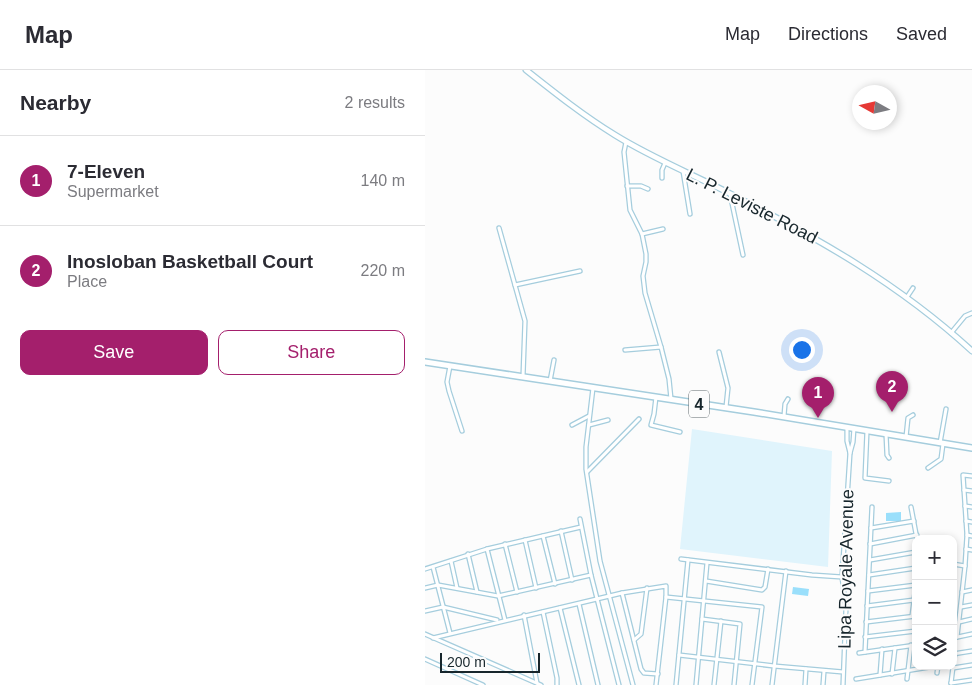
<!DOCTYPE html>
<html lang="en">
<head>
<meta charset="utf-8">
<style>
  body { margin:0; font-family:Arial,sans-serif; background:#f2f2f3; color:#2b2b33 }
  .controls { position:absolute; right:15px; bottom:15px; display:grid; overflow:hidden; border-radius:10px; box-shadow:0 2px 8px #0003 }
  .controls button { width:45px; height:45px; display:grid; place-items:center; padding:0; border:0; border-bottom:1px solid #e1e1e2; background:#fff; color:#2b2b33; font:25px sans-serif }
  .compass { position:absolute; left:427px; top:15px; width:45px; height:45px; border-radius:50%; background:#fff; box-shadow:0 2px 8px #0003; rotate:278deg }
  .scale { position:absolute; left:15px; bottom:12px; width:100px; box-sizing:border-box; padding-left:5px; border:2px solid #17262c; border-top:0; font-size:14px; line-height:18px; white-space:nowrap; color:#17262c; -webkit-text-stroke:4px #fcfcfc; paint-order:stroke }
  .you { position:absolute; left:376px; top:279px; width:18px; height:18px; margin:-12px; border:4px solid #fff; border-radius:50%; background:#1a73e8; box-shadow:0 0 0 8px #1a73e833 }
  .badge { display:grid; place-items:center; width:32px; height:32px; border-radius:50%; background:#a41f6c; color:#fff; font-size:16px; font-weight:700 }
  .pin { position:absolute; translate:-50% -41px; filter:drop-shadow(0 1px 2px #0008) }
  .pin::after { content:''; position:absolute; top:26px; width:18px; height:15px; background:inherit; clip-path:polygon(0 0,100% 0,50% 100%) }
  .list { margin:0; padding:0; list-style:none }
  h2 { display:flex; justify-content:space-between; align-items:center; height:65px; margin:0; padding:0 20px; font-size:21px }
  h2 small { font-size:16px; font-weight:400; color:#7c7c81 }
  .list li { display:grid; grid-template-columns:32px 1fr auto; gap:15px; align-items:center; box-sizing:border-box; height:90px; padding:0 20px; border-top:1px solid #e1e1e2 }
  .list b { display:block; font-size:19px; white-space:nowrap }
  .list p { margin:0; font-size:16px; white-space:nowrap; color:#7c7c81 }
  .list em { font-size:16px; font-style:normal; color:#7c7c81 }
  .actions { display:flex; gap:10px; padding:15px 20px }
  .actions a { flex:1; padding:11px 0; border:1px solid #a41f6c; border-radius:10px; text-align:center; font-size:18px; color:#a41f6c }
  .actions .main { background:#a41f6c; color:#fff }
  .icon { flex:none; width:28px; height:28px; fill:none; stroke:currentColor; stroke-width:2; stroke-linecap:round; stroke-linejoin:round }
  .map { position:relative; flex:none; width:547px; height:615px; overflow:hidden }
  header { display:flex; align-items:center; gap:30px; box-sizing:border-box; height:70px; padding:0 25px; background:#fff; border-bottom:1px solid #e1e1e2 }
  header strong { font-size:24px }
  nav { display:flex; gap:28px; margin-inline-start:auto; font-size:18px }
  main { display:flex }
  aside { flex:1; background:#fff }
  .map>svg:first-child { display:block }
</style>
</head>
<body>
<header>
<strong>Map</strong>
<nav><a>Map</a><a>Directions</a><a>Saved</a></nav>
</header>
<main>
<aside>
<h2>Nearby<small>2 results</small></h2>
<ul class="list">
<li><span class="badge">1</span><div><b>7-Eleven</b><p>Supermarket</p></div><em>140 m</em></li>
<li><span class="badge">2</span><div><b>Inosloban Basketball Court</b><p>Place</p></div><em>220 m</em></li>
</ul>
<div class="actions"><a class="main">Save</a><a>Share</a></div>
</aside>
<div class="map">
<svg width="547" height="615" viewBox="0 0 547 615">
  <rect width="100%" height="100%" fill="#fcfcfc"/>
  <path fill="#e0f4fc" d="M267,359l140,22 -4,116 -148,-18z"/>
  <g fill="#9adffb">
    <path d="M476,442v9h-15v-8z"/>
    <path d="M368,517l16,2 -1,7 -16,-2z"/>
  </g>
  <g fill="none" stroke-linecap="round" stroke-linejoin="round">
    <g stroke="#a5cddd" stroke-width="5.5">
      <g id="minor">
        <path d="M201,72l-2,10 6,58 12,24"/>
        <path d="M258,101l7,43"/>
        <path d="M237,108v-8l3,-7"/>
        <path d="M202,116h14l7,3"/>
        <path d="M305,124l13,61"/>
        <path d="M74,158l26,93 -2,55"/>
        <path d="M90,215l65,-14"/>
        <path d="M482,227l6,-9"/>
        <path d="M526,263l14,-17 7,-3"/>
        <path d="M236,277l-16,-54 -2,-17 3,-14v-8l-4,-20 21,-5"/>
        <path d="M200,280l36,-3 8,32 2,20"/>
        <path d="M294,282l9,36 -2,19"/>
        <path d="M25,296l-3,16 2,9 13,40"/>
        <path d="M125,311l4,-21"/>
        <path d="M168,318l-7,59v22l14,92 33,124"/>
        <path d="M231,327l-2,17 -3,11 29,7"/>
        <path d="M359,346l1,-12 3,-5"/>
        <path d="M147,355l17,-9"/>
        <path d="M164,355l19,-5"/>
        <path d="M422,357v14l3,12"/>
        <path d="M442,361l-2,47 24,3"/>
        <path d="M461,364l1,21 2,3"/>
        <path d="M481,367l2,-19 5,-3"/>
        <path d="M515,373l6,-34"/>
        <path d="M503,398l13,-9 2,-15"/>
        <path d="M162,402l52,-53"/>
        <path d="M539,420l8,1"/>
        <path d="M540,436l7,1"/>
        <path d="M486,437l6,32"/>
        <path d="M155,449l11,56 28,110"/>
        <path d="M541,451l6,1"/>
        <path d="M446,458l43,-7"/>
        <path d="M136,461l11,49"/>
        <path d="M542,465l5,1"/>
        <path d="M118,466l12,48"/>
        <path d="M100,470l11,48"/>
        <path d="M80,474l12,48"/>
        <path d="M445,474l47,-9"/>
        <path d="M62,479l18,71"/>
        <path d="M541,479l6,1"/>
        <path d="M43,484l9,38"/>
        <path d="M256,489l131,16 30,2"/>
        <path d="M445,490l46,-8"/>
        <path d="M26,491l6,27"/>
        <path d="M528,494l12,2"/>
        <path d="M8,497l17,66"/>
        <path d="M0,499l62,-20 94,-22"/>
        <path d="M444,505l47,-7"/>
        <path d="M281,511l56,9 3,-3 3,-18"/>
        <path d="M0,518l13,-3 60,11 93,-21"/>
        <path d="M443,521l48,-6"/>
        <path d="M537,522l10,-2"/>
        <path d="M197,523l19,76 3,4 14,1"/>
        <path d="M241,527l96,10 -10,78"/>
        <path d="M154,534l19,81"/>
        <path d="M442,536l47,-6"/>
        <path d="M536,537l11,-2"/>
        <path d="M135,538l19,77"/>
        <path d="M0,541l18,-4 54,13"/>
        <path d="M118,542l14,66v7"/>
        <path d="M99,545l13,68"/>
        <path d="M487,546l4,-32"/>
        <path d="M277,549l38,5 -6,61"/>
        <path d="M441,552l50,-6"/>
        <path d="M534,552l13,-3"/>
        <path d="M0,564l116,51"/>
        <path d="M440,567l51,-6"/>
        <path d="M532,567l8,-71 2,-31 -4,-60 9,1"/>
        <path d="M8,568l189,-45 44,-7v11l-10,88"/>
        <path d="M528,568l19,-4"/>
        <path d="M209,570l7,-6 6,-46"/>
        <path d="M440,582l7,-145"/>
        <path d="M434,583l57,-8"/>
        <path d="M528,584l19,-3"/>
        <path d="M254,585l95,11 69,6"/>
        <path d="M0,589l58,26"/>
        <path d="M528,594l2,-10"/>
        <path d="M528,598l19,-3"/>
        <path d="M512,603l1,-7"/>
        <path d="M467,604l3,-26"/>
        <path d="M455,605l2,-26"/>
        <path d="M431,609l80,-13"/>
        <path d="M482,609l4,-34"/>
        <path d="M526,613l21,-3"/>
        <path d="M526,613l2,-16"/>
        <path d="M251,615l12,-125"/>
        <path d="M271,615l11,-122"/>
        <path d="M289,615l7,-64"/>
        <path d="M347,615l14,-114"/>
        <path d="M380,615l1,-16"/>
        <path d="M398,615l1,-14"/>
        <path d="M418,615l3,-77 -4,-31 8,-124 3,-11 1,-14"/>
      </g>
    </g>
    <g stroke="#a5cddd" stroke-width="7">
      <path id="secondary" d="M101,0c29,23 58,46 89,65 37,23 77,39 116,59 87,44 168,90 241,157"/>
    </g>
    <g stroke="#a5cddd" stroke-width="8">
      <path id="trunk" d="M0,292l329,50 218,36"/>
    </g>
    <use href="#minor" stroke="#fff" stroke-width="3"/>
    <use href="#secondary" stroke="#fff" stroke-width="4.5"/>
    <use href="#trunk" stroke="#fff" stroke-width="5"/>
  </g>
  <g text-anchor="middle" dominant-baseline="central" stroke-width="4" stroke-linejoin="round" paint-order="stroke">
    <rect fill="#fcfcfc" stroke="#5c666a" stroke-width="1" x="264" y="320.5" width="20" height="27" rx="4"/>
    <g font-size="16" font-weight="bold" fill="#17262c">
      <text x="274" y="334">4</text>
    </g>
    <g font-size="18" fill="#17262c" stroke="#fcfcfc">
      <text transform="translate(327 136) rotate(27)">L. P. Leviste Road</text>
      <text transform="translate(421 499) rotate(-89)">Lipa Royale Avenue</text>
    </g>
  </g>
</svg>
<div class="controls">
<button>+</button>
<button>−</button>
<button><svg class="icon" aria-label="layers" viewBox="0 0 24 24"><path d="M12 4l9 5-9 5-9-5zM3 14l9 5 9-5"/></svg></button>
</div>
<svg class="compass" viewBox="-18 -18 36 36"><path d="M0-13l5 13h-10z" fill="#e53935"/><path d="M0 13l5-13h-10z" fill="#7c7c81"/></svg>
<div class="scale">200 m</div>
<div class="you"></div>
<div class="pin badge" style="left:393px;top:348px">1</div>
<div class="pin badge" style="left:467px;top:342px">2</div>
</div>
</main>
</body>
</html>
